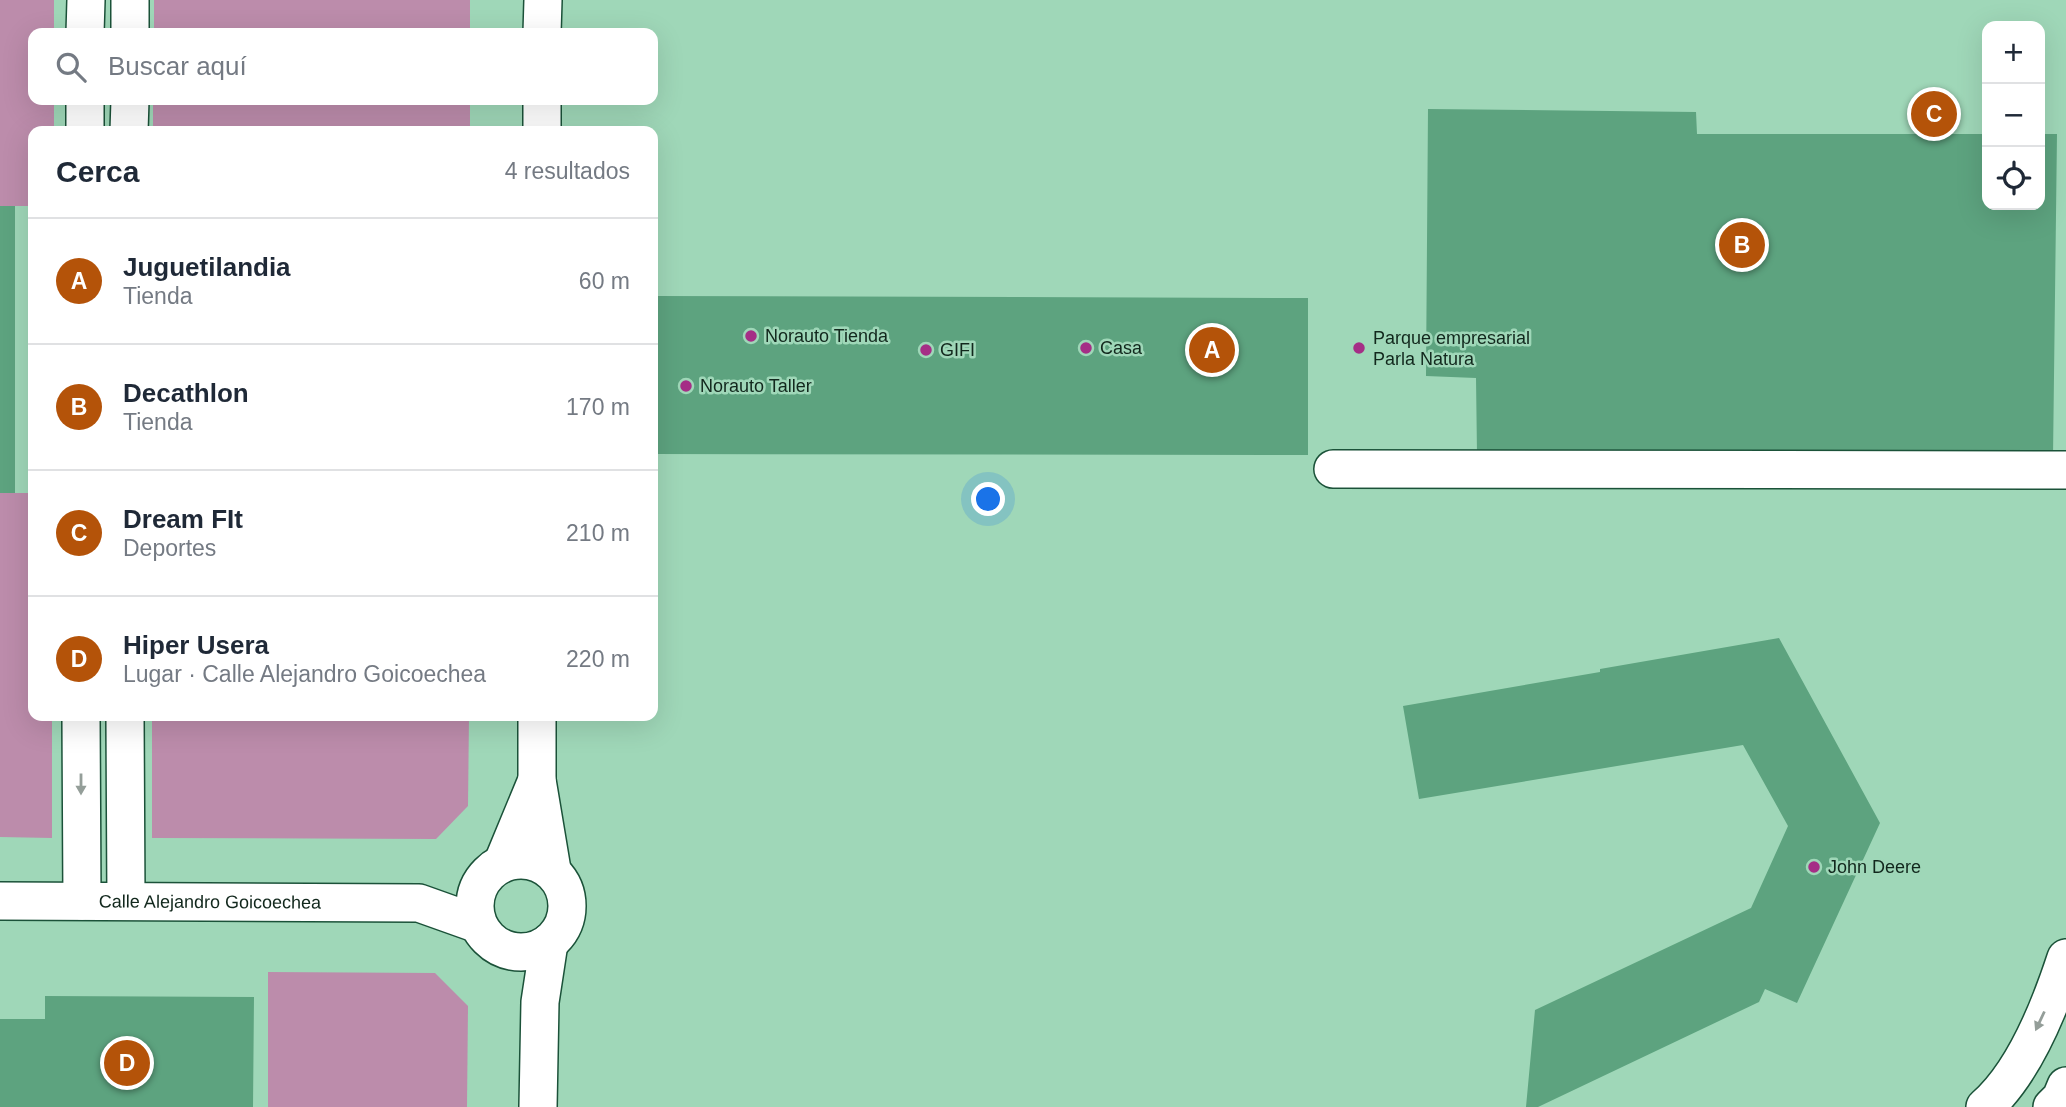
<!DOCTYPE html>
<html lang="es">
<head>
<meta charset="utf-8">
<style>
  body { margin:0; font-family:Arial,sans-serif; background:#f2f2f3; color:#1f2937 }
  .controls { position:absolute; right:21px; top:21px; display:grid; overflow:hidden; border-radius:14px; box-shadow:0 7px 28px #0002 }
  .controls button { width:63px; height:63px; display:grid; place-items:center; padding:0; border:0; border-bottom:2px solid #e0e1e3; background:#fff; color:#1f2937; font:35px sans-serif }
  .you { position:absolute; left:989px; top:500px; width:24px; height:24px; margin:-18px; border:5px solid #fff; border-radius:50%; background:#1a73e8; box-shadow:0 0 0 10px #1a73e833 }
  .badge { display:grid; place-items:center; width:46px; height:46px; border-radius:50%; background:#b45309; color:#fff; font-size:23px; font-weight:700 }
  .pin { position:absolute; translate:-50% -50%; border:4px solid #fff; box-shadow:0 2px 7px #0006 }
  .list { margin:0; padding:0; list-style:none }
  h2 { display:flex; justify-content:space-between; align-items:center; height:91px; margin:0; padding:0 28px; font-size:30px }
  h2 small { font-size:23px; font-weight:400; color:#747a83 }
  .list li { display:grid; grid-template-columns:46px 1fr auto; gap:21px; align-items:center; box-sizing:border-box; height:126px; padding:0 28px; border-top:2px solid #e0e1e3 }
  .list b { display:block; font-size:26px; white-space:nowrap }
  .list p { margin:0; font-size:23px; white-space:nowrap; color:#747a83 }
  .list em { font-size:23px; font-style:normal; color:#747a83 }
  .icon { flex:none; width:38px; height:38px; fill:none; stroke:currentColor; stroke-width:2; stroke-linecap:round; stroke-linejoin:round }
  .map { position:relative; flex:none; width:2066px; height:1107px; overflow:hidden }
  .search { position:absolute; background:#fff; box-shadow:0 7px 28px #0002; left:28px; top:28px; width:630px; height:77px; display:flex; align-items:center; gap:18px; box-sizing:border-box; padding:0 24px; border-radius:14px; color:#747a83; font-size:26px }
  .panel { position:absolute; background:#fff; box-shadow:0 7px 28px #0002; left:28px; top:126px; width:630px; height:595px; border-radius:14px }
  .map>svg:first-child { display:block }
</style>
</head>
<body>
<div class="map">
<svg width="2066" height="1107" viewBox="0 0 2066 1107">
  <rect width="100%" height="100%" fill="#9fd7b8"/>
  <g fill="#bc8cab">
    <path d="M0,0h54v33h-21v67h21v31h-21v75h-33z"/>
    <rect x="154" y="0" width="316" height="33"/>
    <rect x="153" y="100" width="317" height="31"/>
    <path d="M0,493h33v223h19v122l-52,-1z"/>
    <path d="M152,716h317l-1,90 -32,33 -284,-1z"/>
    <path d="M268,972l167,1 33,33 -1,101h-199z"/>
  </g>
  <g fill="#5da37f">
    <path d="M1428,109l268,3 1,22h290v71h53v-71h17l-4,323 -576,-3 -1,-76 -50,-2z"/>
    <rect x="0" y="206" width="15" height="287"/>
    <path d="M653,296l655,2v157l-655,-1z"/>
    <path d="M1779,638l101,185 -83,180 -32,-14 -6,13 -221,105h-12l9,-97 216,-102 37,-82 -45,-81 -324,54 -16,-93 197,-34v-3z"/>
    <path d="M45,996l209,1 -1,110h-253v-88h45z"/>
  </g>
  <g fill="none" stroke-linecap="round" stroke-linejoin="round">
    <g stroke="#1b5239" stroke-width="40">
      <g id="minor">
        <path d="M85,33l1,-33"/>
        <path d="M130,33v-33"/>
        <path d="M542,33l1,-33"/>
        <path d="M85,131v-31"/>
        <path d="M129,131l1,-31"/>
        <path d="M542,131v-31"/>
        <path d="M1333,469l733,1"/>
        <path d="M81,716l1,185"/>
        <path d="M125,716l1,185"/>
        <path d="M537,716v64l15,90"/>
        <circle cx="521" cy="906" r="46"/>
        <path d="M503,862l34,-82"/>
        <path id="s1" d="M0,901l419,2 59,21"/>
        <path d="M538,1107l2,-105 9,-59"/>
        <path d="M1985,1107c39,-34 65,-100 81,-149"/>
        <path d="M2052,1107l9,-9 5,-12"/>
      </g>
    </g>
    <use href="#minor" stroke="#fff" stroke-width="37"/>
  </g>
  <defs><path id="oneway-solid" d="M-6-.8H1V-3.2L6.5 0L1 3.2V.8H-6Z" transform="scale(1.75)"/></defs>
  <g fill="#949e99">
    <use href="#oneway-solid" transform="translate(81 784) rotate(90)"/>
    <use href="#oneway-solid" transform="translate(2040 1021) rotate(115)"/>
  </g>
  <g fill="#a52e86" stroke="#9fd7b8" stroke-width="2.5">
    <circle cx="751" cy="336" r="7"/>
    <circle cx="1086" cy="348" r="7"/>
    <circle cx="1359" cy="348" r="7"/>
    <circle cx="926" cy="350" r="7"/>
    <circle cx="686" cy="386" r="7"/>
    <circle cx="1814" cy="867" r="7"/>
  </g>
  <g text-anchor="middle" dominant-baseline="central" stroke-width="5" stroke-linejoin="round" paint-order="stroke">
    <g font-size="18" fill="#12281d" stroke="#9fd7b8" text-anchor="start">
      <text x="765" y="336">Norauto Tienda</text>
      <text x="1373" y="338">Parque empresarial<tspan x="1373" dy="21">Parla Natura</tspan></text>
      <text x="1100" y="348">Casa</text>
      <text x="940" y="350">GIFI</text>
      <text x="700" y="386">Norauto Taller</text>
      <text x="1828" y="867">John Deere</text>
    </g>
    <g font-size="18" fill="#12281d" stroke="#9fd7b8">
      <text stroke="none"><textPath href="#s1" startOffset="210">Calle Alejandro Goicoechea</textPath></text>
    </g>
  </g>
</svg>
<div class="controls">
<button>+</button>
<button>−</button>
<button><svg class="icon" aria-label="locate" viewBox="0 0 24 24"><circle cx="12" cy="12" r="6"/><path d="M12 2v4M12 18v4M2 12h4M18 12h4"/></svg></button>
</div>
<div class="you"></div>
<div class="pin badge" style="left:1212px;top:350px">A</div>
<div class="pin badge" style="left:1742px;top:245px">B</div>
<div class="pin badge" style="left:1934px;top:114px">C</div>
<div class="pin badge" style="left:127px;top:1063px">D</div>
<div class="search"><svg class="icon" aria-label="search" viewBox="0 0 24 24"><circle cx="10" cy="10" r="6"/><path d="M15 15l6 6"/></svg>Buscar aquí</div>
<section class="panel">
<h2>Cerca<small>4 resultados</small></h2>
<ul class="list">
<li><span class="badge">A</span><div><b>Juguetilandia</b><p>Tienda</p></div><em>60 m</em></li>
<li><span class="badge">B</span><div><b>Decathlon</b><p>Tienda</p></div><em>170 m</em></li>
<li><span class="badge">C</span><div><b>Dream FIt</b><p>Deportes</p></div><em>210 m</em></li>
<li><span class="badge">D</span><div><b>Hiper Usera</b><p>Lugar · Calle Alejandro Goicoechea</p></div><em>220 m</em></li>
</ul>
</section>
</div>
</body>
</html>
